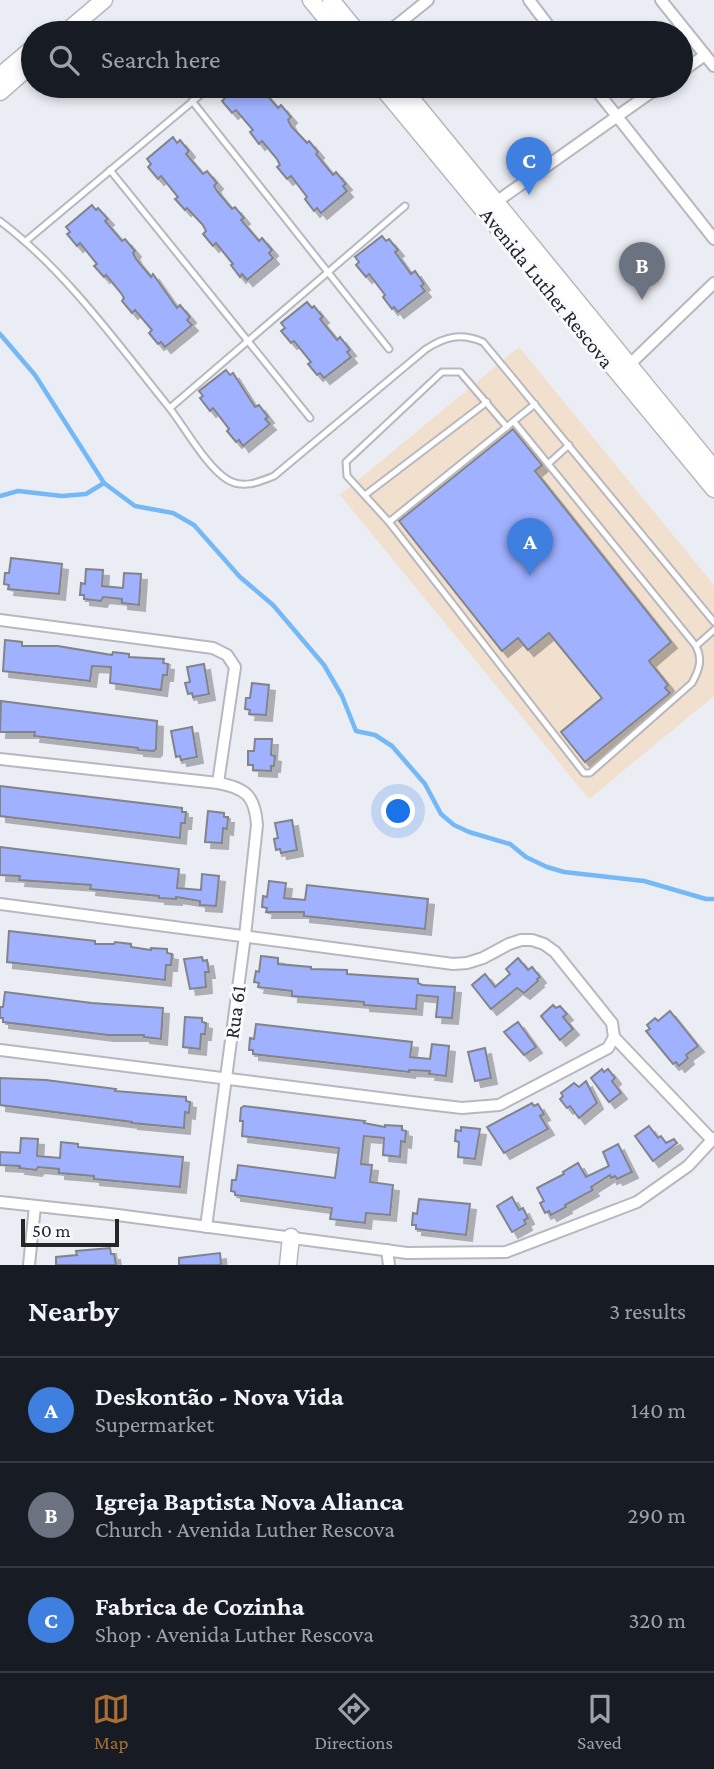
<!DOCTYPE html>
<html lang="en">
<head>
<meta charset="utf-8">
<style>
  body { margin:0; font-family:"Crimson Pro",serif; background:#20242c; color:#f1f3f6 }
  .scale { position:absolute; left:21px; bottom:18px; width:98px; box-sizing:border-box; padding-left:7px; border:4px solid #252628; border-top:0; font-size:19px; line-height:24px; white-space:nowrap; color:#252628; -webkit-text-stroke:5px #f9fafe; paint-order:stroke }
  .you { position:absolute; left:399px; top:812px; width:24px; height:24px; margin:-18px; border:5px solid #fff; border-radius:50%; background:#1a73e8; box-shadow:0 0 0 10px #1a73e833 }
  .badge { display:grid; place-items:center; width:46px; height:46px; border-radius:50%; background:#ac6e32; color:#fff; font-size:23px; font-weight:700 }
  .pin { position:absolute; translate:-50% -58px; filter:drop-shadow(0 2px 4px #0008) }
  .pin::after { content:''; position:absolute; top:37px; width:24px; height:21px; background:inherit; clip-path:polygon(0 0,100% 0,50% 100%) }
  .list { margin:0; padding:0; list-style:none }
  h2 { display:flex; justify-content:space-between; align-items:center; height:91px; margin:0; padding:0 28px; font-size:30px }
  h2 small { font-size:23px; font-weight:400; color:#9ea1a6 }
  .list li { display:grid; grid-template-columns:46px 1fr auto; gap:21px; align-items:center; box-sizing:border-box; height:105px; padding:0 28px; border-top:2px solid #363941 }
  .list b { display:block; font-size:26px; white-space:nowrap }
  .list p { margin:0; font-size:23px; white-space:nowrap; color:#9ea1a6 }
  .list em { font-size:23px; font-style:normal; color:#9ea1a6 }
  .icon { flex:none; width:38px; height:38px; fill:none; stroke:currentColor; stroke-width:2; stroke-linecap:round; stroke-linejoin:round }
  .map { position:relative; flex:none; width:714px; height:1265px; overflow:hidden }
  .search { position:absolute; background:#171b24; box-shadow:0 4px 10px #0003; left:21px; right:21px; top:21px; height:77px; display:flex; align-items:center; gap:18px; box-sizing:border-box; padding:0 24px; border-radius:38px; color:#9ea1a6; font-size:26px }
  .sheet { height:406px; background:#171b24 }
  nav { display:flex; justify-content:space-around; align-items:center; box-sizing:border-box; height:98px; border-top:2px solid #363941; background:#171b24; font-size:19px; color:#9ea1a6 }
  nav a { display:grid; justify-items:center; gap:4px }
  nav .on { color:#ac6e32 }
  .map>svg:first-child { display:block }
</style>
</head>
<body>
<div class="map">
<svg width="714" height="1265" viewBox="0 0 714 1265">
  <defs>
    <filter id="shadow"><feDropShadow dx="6" dy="6" stdDeviation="0" flood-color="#0004"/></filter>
  </defs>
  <rect width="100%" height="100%" fill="#ebedf4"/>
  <path fill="#f2e0cf" d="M519,347l195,238v111l-125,103 -249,-304z"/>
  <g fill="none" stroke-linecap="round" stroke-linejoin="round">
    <g stroke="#74b8f6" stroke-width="4.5">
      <path d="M0,334l35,41 69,108 31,23 38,7 21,12 46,52 33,28 51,60 18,31 14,35 19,4 17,11 33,38 16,30 13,11 15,7 41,12 16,13 21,10 17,5 80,9 62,18h8"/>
      <path d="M0,496l18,-5 44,5 24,-2 18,-11"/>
    </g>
  </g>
  <g fill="#9fb1ff" stroke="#82848a" stroke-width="2" filter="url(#shadow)">
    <path d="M230,86h29l19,22 3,-3 10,12 -3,3 3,6 16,17 2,-2 9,11 -2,2 17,21 3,-3 10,12 -3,2 4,5 -26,22 -4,-5 -3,3 -9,-12 2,-2 -16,-21 -4,3 -10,-12 3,-2 -3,-6 -15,-18 -3,3 -9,-12 3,-2 -17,-20 -4,3 -10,-12 3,-3 -4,-5z"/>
    <path d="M173,137l4,6 3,-3 9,11 -3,3 17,20 4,-3 10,12 -3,3 3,5 15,18 3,-2 9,11 -3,2 18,21 3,-3 10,12 -3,3 4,5 -26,22 -5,-6 -2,3 -9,-12 2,-1 -17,-21 -3,3 -10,-12 3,-3 -3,-6 -16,-17 -2,2 -10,-11 3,-2 -17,-21 -3,3 -10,-12 3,-3 -4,-5z"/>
    <path d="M92,205l4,5 2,-2 10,11 -3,2 17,20 3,-2 10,12 -2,2 3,6 15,18 2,-3 24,34 3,-3 10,12 -3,3 5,5 -27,22 -4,-5 -3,2 -9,-11 3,-3 -17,-20 -3,3 -10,-12 2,-3 -3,-5 -15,-18 -2,2 -10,-11 3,-2 -17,-21 -3,3 -10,-12 3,-2 -4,-5z"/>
    <path d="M382,236l4,5 3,-2 9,11 -3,2 16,22 4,-3 9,13 -3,2 4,5 -27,21 -4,-5 -2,2 -9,-12 2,-2 -16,-21 -3,3 -10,-12 3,-3 -4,-5z"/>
    <path d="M307,302l5,6 2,-2 9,11 -3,2 17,21 3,-3 10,13 -3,2 4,5 -27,21 -4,-5 -3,2 -9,-11 3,-2 -17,-21 -3,2 -10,-12 4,-3 -4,-5z"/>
    <path d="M226,370l4,5 3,-2 22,34 4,-2 9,12 -3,2 5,5 -27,22 -4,-6 -3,2 -9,-11 2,-2 -16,-21 -3,3 -10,-13 3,-2 -4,-5z"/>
    <path d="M513,429l29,36 -7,6 136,171 -22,19 19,24 -3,3 5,5 -85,69 -24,-30 41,-34 -53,-65 -21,17 -10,-12 -16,13 -103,-130z"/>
    <path d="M11,558l51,6 -3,30 -51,-5 1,-4 -5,-1 1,-11h4z"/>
    <path d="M86,569l17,1 -1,16 21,2 1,-15 17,1 -2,31 -17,-2v-4l-19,-2 -2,4 -17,-2v-4h-4l1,-12 4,1z"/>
    <path d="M5,640l17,2v4h36l54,9 1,-3 16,2v3l35,2 -1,4 5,1 -1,11h-4l-2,15 -51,-7 1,-16 -19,-1 -2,15 -87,-10z"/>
    <path d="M204,664l5,30 -16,3 -1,-4 -4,1 -3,-11 5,-1 -3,-15z"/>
    <path d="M252,683l17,2 -3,30 -17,-1 1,-4 -5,-1 1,-11h4z"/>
    <path d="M1,701l156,20 -1,28 -2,2 -16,-1v-2l-104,-12 1,-4h-35z"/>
    <path d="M192,727l5,30 -16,3 -1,-4 -4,1 -5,-26z"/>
    <path d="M255,739h17l-1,16 4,1 -1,10h-3v5l-18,-1v-5h-5v-14h6z"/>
    <path d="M0,786l182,22v4h4l-1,11h-4l-1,15 -180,-22z"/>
    <path d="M208,811l16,2v4h4l-1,12 -4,-1 -1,15 -17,-1z"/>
    <path d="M292,820l5,30 -16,3 -1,-4 -4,1 -2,-11 4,-1 -3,-15z"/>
    <path d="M0,847l179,22 -2,19 24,2 1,-16 17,2 -3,30 -16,-1v-4l-24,-4v2l-17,-1v-2l-69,-7 1,-4 -72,-5 1,-4 -20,-1z"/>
    <path d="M269,881l17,2 -2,15 21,2 2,-15 121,14 -3,30 -121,-13v-4h-38l1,-4 -5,-1 1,-11 4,1z"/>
    <path d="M9,931l86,10v3h19l1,-2 16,2v3l20,3v-2l16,1v4l5,1 -1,11h-5l-1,15 -158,-18z"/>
    <path d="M261,956l17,2v6l33,3v2l36,1v4l71,5v4l4,2 33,2 -3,31 -16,-1 2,-20 -21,-2 -1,14 -52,-4v-3l-72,-6v-5l-34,-4 1,-4 -5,-1 2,-11 3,1z"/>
    <path d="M202,957l1,4 4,-1 2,12h-4l1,15 -16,2 -6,-30z"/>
    <path d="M518,958l10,12 4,-3 8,10 -3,2 1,2 -14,12 -7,-5 -26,21 -19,-24 13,-11 10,13 15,-13 -4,-5z"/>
    <path d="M5,992l87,11 71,5 -2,31 -17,-2v-2h-36l-105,-13v-4h-3v-11h3z"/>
    <path d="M553,1005l3,3 4,-2 7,8 -4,3 10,12 -13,11 -19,-24z"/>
    <path d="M670,1011l28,35 -12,9 2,3 -9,8 -3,-4 -3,2 -27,-33 4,-2 -3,-4 8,-7 3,3z"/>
    <path d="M185,1017l17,1v4l4,1 -1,11h-4l-1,15 -17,-2z"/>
    <path d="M518,1022l18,25 -12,8 -20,-23z"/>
    <path d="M256,1024l156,18 -2,15 20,2 2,-15 17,2 -3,30 -17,-2 1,-3 -21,-1v2l-156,-18v-4h-4l1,-12 4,1z"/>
    <path d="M485,1048l6,30 -16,3 -7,-29z"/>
    <path d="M602,1069l2,3 4,-3 7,9 -3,3 9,12 -12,9 -18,-24z"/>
    <path d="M0,1078l46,2 70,9 -1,2 71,6v4l4,1 -1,11 -4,-1 -1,16 -52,-5v-1l-132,-17z"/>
    <path d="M586,1081l11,22 -18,15 -9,-12 -3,2 -7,-9 3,-3 -2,-3 13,-10 5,4z"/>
    <path d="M532,1103l2,3 4,-2 6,10 -4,2 8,13 -44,24 -17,-26z"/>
    <path d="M244,1106l121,15 -1,2 21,4v-2l17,1v4l4,1 -1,11 -4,-1 -1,16 -17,-2 1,-17 -20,-2 -3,28 11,1 -2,17 23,3 -3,30 -24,-2 -1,10 -35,-4 2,-11 -97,-13v-3l-4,-1 1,-11h4l2,-15 97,13 4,-30 -97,-12 1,-15h-3l1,-13z"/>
    <path d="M649,1126l9,12 3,-2 5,7 8,-4 3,4 -24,18 -18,-25z"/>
    <path d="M461,1127l19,2 -5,30 -17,-2 1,-15 -4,-1 1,-11 5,1z"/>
    <path d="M21,1138l17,1 -1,17 23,2 1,-16 17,2v3l105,10 -3,30 -86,-8v-3l-35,-3v-4l-21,-2 -2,3 -17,-2 1,-2 -20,-1v-13l20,1z"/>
    <path d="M618,1144l14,28 -15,7 -2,-3 -4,2 -1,-3 -19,12 2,3 -28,15 1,2 -15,8 -2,-4 -4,2 -5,-10 4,-2 -7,-13 27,-14 -1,-2 15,-9 8,14 23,-11 -6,-14z"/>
    <path d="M512,1197l7,13 4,-2 5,10 -4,2 2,4 -14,8 -15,-26z"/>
    <path d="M419,1199l51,5 -4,31 -50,-6v-4h-4l1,-12 4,1z"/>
    <path d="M110,1248l1,6h3l2,11h-60v-8l21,-2 -1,-4z"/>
    <path d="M220,1253l1,12h-42v-7z"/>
  </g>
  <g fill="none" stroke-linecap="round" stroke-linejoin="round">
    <g stroke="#b7b8bf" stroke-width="9">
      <g id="lane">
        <path d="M192,101l197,248"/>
        <path d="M110,170l200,248"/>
        <path d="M0,221c64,48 117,122 168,185 16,20 39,62 60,74 16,9 31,2 46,-4l152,-127c20,-13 35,-16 57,-7l231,280"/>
        <path d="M26,241l185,-155"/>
        <path d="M170,408l235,-202"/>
        <path d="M507,427l-47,-55h-18l-96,90 1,14 42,46 195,251h6l102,-90c7,-13 11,-23 4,-37l-182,-224"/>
        <path d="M548,464l21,-19"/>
        <path d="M365,495l122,-93"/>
        <path d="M389,522l146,-118"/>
        <path d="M696,646l18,-16"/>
      </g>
    </g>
    <g stroke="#b7b8bf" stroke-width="14">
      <g id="street">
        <path d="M529,0l25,33"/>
        <path d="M661,0l53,66"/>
        <path d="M387,33l41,-33"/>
        <path d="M681,72l24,-17"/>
        <path d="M593,86l121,153"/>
        <path d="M496,202l164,-116"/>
        <path d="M629,365l85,-82"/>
        <path d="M0,620l213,28 14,7 8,12 -17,116"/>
        <path d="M0,759l218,24c28,5 37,13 39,42l-12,111 -39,291"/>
        <path d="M0,904l453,60 14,-1 16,-5 26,-14 12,-4h11l12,4 11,8 57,71 2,14 -6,11 -109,57 -37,3 -43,-5 -419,-53"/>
        <path d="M614,1037l98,103"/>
        <path d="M0,1202l110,12 297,39 99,-1 131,-50 51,-36 26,-28"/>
        <path d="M387,1250l2,15"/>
        <path d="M29,1265l6,-59"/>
      </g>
    </g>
    <g stroke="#b7b8bf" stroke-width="19">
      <g id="secondary">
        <path d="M311,0l27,33"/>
        <path d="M331,0l27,33"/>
        <path d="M65,33l39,-33"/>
        <path d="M0,76l33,-28"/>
        <path d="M381,86l333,403"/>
        <path d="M401,86l313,383"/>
        <path d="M0,92l33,-29"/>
        <path d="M288,1265l3,-28"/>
      </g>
    </g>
    <use href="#lane" stroke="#fff" stroke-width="5"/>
    <use href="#street" stroke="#fff" stroke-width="10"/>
    <use href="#secondary" stroke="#fff" stroke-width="16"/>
  </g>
  <g text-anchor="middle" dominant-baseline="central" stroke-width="6" stroke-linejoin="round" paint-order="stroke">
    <g font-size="21" fill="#252628" stroke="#f9fafe">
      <text transform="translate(547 288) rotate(51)">Avenida Luther Rescova</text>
      <text transform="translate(235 1012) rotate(-82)">Rua 61</text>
    </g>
  </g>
</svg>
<div class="scale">50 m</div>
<div class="you"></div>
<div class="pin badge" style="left:530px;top:576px;background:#3f7fe0">A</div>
<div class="pin badge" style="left:642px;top:300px;background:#6b7280">B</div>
<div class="pin badge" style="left:529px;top:195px;background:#3f7fe0">C</div>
<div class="search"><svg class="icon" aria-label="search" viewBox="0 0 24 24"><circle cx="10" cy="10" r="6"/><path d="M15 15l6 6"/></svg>Search here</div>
</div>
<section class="sheet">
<h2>Nearby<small>3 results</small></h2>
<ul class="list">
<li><span class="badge" style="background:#3f7fe0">A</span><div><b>Deskontão - Nova Vida</b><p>Supermarket</p></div><em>140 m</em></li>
<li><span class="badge" style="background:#6b7280">B</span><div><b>Igreja Baptista Nova Alianca</b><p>Church · Avenida Luther Rescova</p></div><em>290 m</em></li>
<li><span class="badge" style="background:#3f7fe0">C</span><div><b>Fabrica de Cozinha</b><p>Shop · Avenida Luther Rescova</p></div><em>320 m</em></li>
</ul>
</section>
<nav>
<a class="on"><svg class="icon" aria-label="map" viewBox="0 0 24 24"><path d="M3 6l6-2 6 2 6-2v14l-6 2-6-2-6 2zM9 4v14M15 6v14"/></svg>Map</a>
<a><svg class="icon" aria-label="directions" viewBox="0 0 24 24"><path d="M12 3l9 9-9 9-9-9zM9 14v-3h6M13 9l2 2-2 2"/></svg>Directions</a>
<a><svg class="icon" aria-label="saved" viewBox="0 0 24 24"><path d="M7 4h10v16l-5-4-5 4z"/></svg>Saved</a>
</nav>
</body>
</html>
